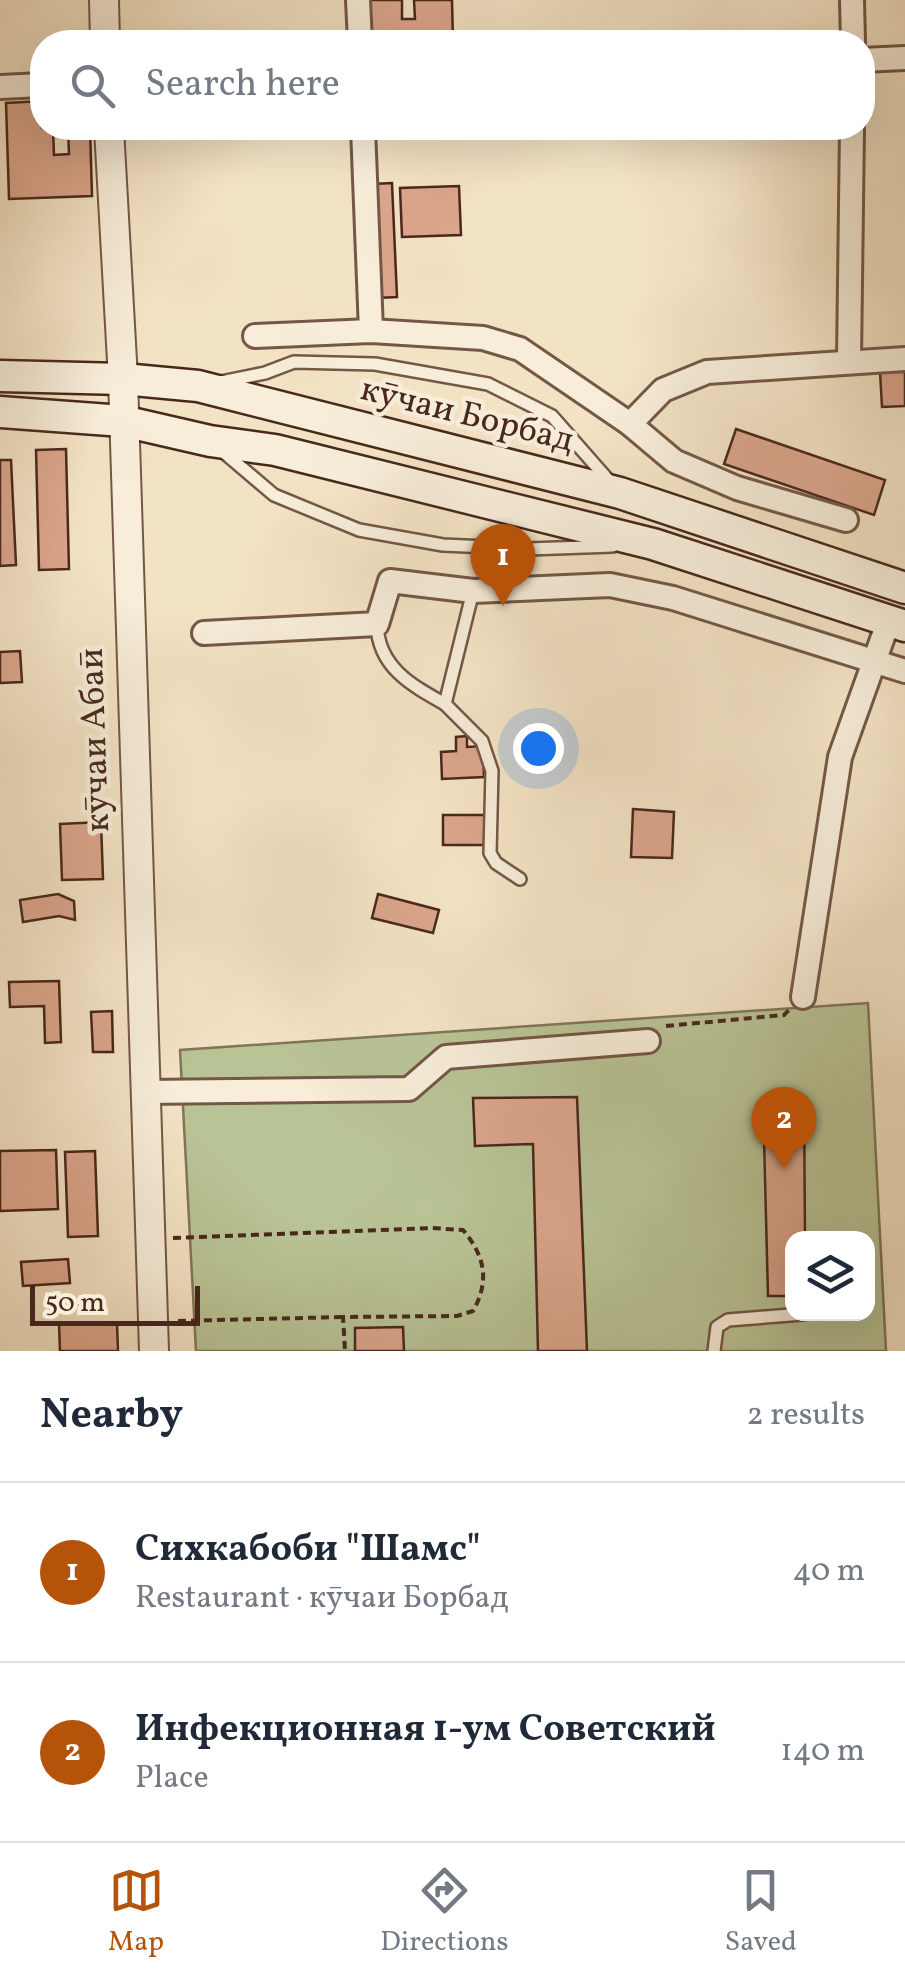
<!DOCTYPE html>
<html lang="en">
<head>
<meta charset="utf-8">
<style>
  body { margin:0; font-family:Vollkorn,serif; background:#f6f6f7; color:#1f2937 }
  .controls { position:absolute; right:30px; bottom:30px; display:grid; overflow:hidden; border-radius:20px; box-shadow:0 10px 40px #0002 }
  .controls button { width:90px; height:90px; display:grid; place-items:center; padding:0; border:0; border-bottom:2px solid #e0e1e3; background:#fff; color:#1f2937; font:50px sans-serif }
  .scale { position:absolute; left:30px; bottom:25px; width:170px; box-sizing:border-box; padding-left:10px; border:5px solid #49281c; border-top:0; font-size:28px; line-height:35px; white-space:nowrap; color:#49281c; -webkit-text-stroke:8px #f7edd9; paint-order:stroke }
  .you { position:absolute; left:538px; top:748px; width:35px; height:35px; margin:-25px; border:8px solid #fff; border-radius:50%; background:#1a73e8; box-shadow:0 0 0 15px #1a73e833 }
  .badge { display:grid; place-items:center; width:65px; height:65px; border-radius:50%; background:#b45309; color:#fff; font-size:32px; font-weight:700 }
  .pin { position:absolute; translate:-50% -82px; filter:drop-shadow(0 2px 5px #0008) }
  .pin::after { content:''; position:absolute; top:52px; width:35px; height:30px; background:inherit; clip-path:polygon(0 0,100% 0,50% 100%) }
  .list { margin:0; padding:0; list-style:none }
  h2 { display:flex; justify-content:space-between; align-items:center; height:130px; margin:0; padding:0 40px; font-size:42px }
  h2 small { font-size:32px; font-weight:400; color:#747a83 }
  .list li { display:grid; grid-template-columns:65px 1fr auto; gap:30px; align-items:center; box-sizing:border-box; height:180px; padding:0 40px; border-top:2px solid #e0e1e3 }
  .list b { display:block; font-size:38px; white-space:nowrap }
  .list p { margin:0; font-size:32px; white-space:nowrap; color:#747a83 }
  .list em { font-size:32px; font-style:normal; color:#747a83 }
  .icon { flex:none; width:55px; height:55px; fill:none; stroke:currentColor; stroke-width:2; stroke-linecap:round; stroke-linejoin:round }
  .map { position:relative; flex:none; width:905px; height:1351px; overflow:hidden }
  .search { position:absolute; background:#fff; box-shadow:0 10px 40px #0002; left:30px; right:30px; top:30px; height:110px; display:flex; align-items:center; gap:25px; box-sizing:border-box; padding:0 35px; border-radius:40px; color:#747a83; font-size:38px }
  .sheet { height:490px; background:#fff }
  nav { display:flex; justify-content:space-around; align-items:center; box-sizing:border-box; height:140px; border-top:2px solid #e0e1e3; background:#fff; font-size:28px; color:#747a83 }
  nav a { display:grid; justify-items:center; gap:5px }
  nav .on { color:#b45309 }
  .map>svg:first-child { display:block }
</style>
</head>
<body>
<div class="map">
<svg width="905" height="1351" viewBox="0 0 905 1351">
  <rect width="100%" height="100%" fill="#f3e3c5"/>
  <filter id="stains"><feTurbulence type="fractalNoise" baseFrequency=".002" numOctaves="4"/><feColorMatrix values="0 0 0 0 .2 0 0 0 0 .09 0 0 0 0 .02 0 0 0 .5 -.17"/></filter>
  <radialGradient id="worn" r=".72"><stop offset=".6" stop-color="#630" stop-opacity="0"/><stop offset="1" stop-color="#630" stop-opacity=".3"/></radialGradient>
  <path fill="#b9c496" stroke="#817659" stroke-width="2.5" fill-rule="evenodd" d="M868,1003l18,348h-690l-16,-301zM792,1238h76v76h-76z"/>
  <g fill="#dba68c" stroke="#49281c" stroke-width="2.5">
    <path d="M364,0h38v19h13l-1,-19h38l1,42h-89z"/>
    <path d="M42,101v27h11l1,27 15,-1 -1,-26h22l2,68 -83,3 -3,-96z"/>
    <path d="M392,183l5,114 -20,1 -4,-114z"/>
    <path d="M459,186l2,49 -59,2 -2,-49z"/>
    <path d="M880,372h25v34l-23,1z"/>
    <path d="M736,429l149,51 -11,35 -150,-51z"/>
    <path d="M66,449l3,120 -30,1 -3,-120z"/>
    <path d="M0,460h11l5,105 -16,1z"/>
    <path d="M20,651l2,31 -22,1v-31z"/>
    <path d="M467,736v11l16,-1 1,31 -42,2 -1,-27 15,-1v-14z"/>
    <path d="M633,809l41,3 -2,46 -41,-1z"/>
    <path d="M443,815h45l1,30h-46z"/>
    <path d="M101,822l2,57 -41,1 -2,-56z"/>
    <path d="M58,894l16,7 1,19 -16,-4 -36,6 -3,-22z"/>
    <path d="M378,894l61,16 -6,23 -61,-15z"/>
    <path d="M59,981l2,61 -16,1 -1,-37 -34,1 -1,-25z"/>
    <path d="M112,1011l1,41h-20l-2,-40z"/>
    <path d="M577,1097l10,254h-49l-5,-207 -58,2 -2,-48z"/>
    <path d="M804,1097l1,141h-13v58h-24l-5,-197z"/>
    <path d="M56,1150l2,59 -58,2v-60z"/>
    <path d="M95,1151l3,85 -30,1 -3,-85z"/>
    <path d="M68,1259l2,24 -47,3 -2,-24z"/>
    <path d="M117,1323l1,28h-58l-1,-27z"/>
    <path d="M403,1327l1,24h-49v-23z"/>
  </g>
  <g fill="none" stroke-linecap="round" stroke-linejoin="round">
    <g stroke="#745746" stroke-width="16">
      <g id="service">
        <path d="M221,382l44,-9 29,-11 81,2 113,20 64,32 58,66"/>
        <path d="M221,450l53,45 85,35 84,15 86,4 84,-3"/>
        <path d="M473,591l-28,113 37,37 10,30 -2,82 6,10 24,16"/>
        <path d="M377,624c1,43 34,61 68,80"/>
        <path d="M714,1351l3,-24 11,-7 75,-6"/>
      </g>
    </g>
    <g stroke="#745746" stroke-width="28">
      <g id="minor">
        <path d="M358,0l2,42"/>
        <path d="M852,0l1,42"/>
        <path d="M862,60l43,-2"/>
        <path d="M0,87l42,-2"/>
        <path d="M363,128l8,203"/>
        <path d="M255,336l116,-5 112,7 37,11 110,75 44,37 63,27 109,32"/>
        <path d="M849,360l3,-232"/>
        <path d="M630,424l33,-34 44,-18 198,-13"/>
        <path d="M204,633l173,-9 13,-43 83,10 137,-6 63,13 232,73"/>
        <path d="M803,997l37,-240 49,-137"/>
        <path d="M145,1092l264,-3 37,-32 202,-16"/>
      </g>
    </g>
    <g stroke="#745746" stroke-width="32">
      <g id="tertiary">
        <path d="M104,0l1,42"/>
        <path d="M109,128l14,251 31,972"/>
      </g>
    </g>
    <g stroke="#49281c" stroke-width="35">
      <g id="secondary">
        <path d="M0,376l123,3 75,7 422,107 285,95"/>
        <path d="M0,412l123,9 87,20 65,9 378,94 252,82"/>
      </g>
    </g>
    <g stroke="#49281c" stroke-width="4" stroke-dasharray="8 5" stroke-linecap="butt">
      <path d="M666,1026l118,-11 5,-5"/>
      <path d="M173,1238l259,-10 31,2c22,26 27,51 10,81l-16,5 -114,1 2,34"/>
      <path d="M178,1321l165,-4"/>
    </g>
    <use href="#service" stroke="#f7edd9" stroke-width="11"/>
    <use href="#minor" stroke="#f7edd9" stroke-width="22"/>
    <use href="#tertiary" stroke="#f7edd9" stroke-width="28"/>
    <use href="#secondary" stroke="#f7edd9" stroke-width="30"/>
  </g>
  <g text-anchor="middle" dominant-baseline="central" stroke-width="9" stroke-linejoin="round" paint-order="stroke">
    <g font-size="35" fill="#49281c" stroke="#f7edd9">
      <text transform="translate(467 416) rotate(14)">кӯчаи Борбад</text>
      <text transform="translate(96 740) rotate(-92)">кӯчаи Абаӣ</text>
    </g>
  </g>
  <rect width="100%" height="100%" filter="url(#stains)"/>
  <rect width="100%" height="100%" fill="url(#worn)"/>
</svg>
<div class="controls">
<button><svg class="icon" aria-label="layers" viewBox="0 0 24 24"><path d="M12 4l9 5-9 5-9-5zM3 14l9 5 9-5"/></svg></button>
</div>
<div class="scale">50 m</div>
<div class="you"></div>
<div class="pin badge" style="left:503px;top:606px">1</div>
<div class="pin badge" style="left:784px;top:1169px">2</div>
<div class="search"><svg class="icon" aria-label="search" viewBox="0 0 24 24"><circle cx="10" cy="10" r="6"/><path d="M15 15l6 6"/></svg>Search here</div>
</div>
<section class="sheet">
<h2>Nearby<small>2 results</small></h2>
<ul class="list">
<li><span class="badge">1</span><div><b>Сихкабоби &quot;Шамс&quot;</b><p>Restaurant · кӯчаи Борбад</p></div><em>40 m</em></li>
<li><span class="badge">2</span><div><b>Инфекционная 1-ум Советский</b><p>Place</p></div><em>140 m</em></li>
</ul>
</section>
<nav>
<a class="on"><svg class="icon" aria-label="map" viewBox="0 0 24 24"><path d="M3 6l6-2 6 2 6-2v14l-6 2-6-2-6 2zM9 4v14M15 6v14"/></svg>Map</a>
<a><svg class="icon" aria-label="directions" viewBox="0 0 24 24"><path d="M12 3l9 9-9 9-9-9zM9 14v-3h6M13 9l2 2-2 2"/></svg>Directions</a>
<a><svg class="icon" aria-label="saved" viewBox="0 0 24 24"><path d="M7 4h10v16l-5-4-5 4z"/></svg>Saved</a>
</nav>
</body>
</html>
